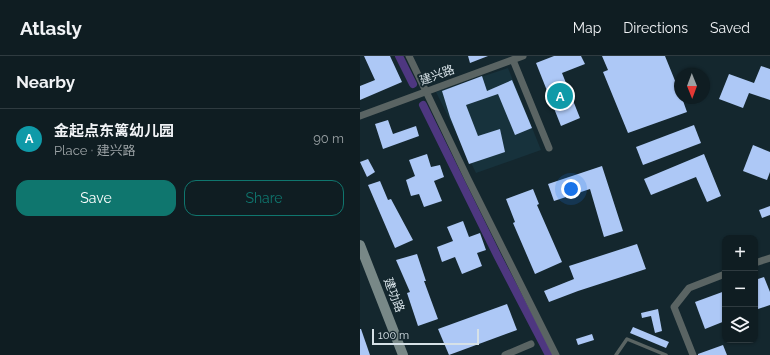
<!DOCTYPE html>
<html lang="en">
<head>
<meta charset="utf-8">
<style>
  body { margin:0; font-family:Raleway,"Noto Sans SC",sans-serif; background:#1d2a2f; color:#f1f3f6 }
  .controls { position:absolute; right:12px; bottom:12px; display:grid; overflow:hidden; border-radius:8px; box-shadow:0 1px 3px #0004 }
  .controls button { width:36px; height:36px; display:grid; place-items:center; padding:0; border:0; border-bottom:1px solid #2f3b40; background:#0f1d22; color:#f1f3f6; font:20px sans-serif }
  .compass { position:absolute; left:314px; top:12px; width:36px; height:36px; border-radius:50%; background:#0f1d22; box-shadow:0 1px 3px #0004; rotate:179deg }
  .scale { position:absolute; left:12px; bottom:10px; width:107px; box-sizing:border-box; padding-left:4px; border:2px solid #d6e1e7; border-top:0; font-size:11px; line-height:14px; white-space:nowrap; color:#d6e1e7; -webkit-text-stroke:3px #14272e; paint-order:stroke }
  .you { position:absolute; left:211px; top:133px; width:14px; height:14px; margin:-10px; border:3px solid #fff; border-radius:50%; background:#1a73e8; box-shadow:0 0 0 6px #1a73e833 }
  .badge { display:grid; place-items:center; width:26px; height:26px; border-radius:50%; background:#0f766e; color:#fff; font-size:13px; font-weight:700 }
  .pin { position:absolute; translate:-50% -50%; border:2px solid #fff; box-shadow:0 1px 4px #0006 }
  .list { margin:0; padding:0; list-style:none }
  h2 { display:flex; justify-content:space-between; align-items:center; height:52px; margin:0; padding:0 16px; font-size:17px }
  h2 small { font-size:13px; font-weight:400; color:#9ba2a5 }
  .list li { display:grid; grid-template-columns:26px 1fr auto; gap:12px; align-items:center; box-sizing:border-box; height:60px; padding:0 16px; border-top:1px solid #2f3b40 }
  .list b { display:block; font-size:15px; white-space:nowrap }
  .list p { margin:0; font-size:13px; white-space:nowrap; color:#9ba2a5 }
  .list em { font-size:13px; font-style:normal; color:#9ba2a5 }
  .actions { display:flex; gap:8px; padding:12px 16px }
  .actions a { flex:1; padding:9px 0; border:1px solid #0f766e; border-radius:12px; text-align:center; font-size:14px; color:#0f766e }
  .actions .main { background:#0f766e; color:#fff }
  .icon { flex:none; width:22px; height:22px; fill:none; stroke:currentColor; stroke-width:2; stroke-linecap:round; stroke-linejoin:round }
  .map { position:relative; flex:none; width:410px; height:299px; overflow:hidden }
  header { display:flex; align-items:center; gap:24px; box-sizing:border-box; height:56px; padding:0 20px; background:#0f1d22; border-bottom:1px solid #2f3b40 }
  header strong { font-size:19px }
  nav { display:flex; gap:22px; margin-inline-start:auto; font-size:14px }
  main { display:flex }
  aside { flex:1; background:#0f1d22 }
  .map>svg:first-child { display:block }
</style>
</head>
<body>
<header>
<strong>Atlasly</strong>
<nav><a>Map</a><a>Directions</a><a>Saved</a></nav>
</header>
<main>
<aside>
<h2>Nearby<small></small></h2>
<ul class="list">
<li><span class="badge" style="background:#0f9aa8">A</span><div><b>金起点东篱幼儿园</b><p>Place · 建兴路</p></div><em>90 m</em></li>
</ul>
<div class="actions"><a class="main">Save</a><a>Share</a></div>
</aside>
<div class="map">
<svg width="410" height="299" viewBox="0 0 410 299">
  <rect width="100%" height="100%" fill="#14272e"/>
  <path fill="#17323c" d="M148,12l33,82 -65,23 -40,-81z"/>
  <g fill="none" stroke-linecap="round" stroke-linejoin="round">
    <g stroke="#4e3780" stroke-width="8">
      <path d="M39,0l14,28"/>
      <path d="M63,49l75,152 51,98"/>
    </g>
  </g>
  <g fill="#adc8f6">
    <path d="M4,0h26l12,26 -42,18v-14l15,-6z"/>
    <path d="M108,0h20l-18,7z"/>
    <path d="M194,0h27l4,8 -23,9 18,45 -19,8 -25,-63z"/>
    <path d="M242,0h63l15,37v5h2l5,14 -59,21 -25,-61 5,-2z"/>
    <path d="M401,10l9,3v31l-21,-7 -6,15 -24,-9 10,-25 25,9z"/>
    <path d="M122,20l5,15 25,-11 20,48 -17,7 -17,-41 -32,11 12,31 22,-7 5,23 -36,12 -19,-47 -8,-26z"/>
    <path d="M28,64l5,14 23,-8 3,10 -36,13 -8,-25z"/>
    <path d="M334,69l7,18 -58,22 -7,-18z"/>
    <path d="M393,89l17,7v20l-3,8 -24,-9z"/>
    <path d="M67,98l4,13 9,-2 4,12 -10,4 8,20 -18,6 -5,-13 -8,2 -5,-16 9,-4 -6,-16z"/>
    <path d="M344,98l17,42 -14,6 -11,-25 -45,18 -7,-16z"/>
    <path d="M8,103l7,13 -8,5 -7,-15z"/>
    <path d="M242,110l21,65 -19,6 -14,-48 -36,12 -6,-17z"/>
    <path d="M20,125l8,19 3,-1 22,41 -18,8 -27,-63z"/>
    <path d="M173,133l6,15 -2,1 25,57 -27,12 -22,-51 2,-1 -9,-23z"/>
    <path d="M410,150v9l-8,3 -3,-8z"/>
    <path d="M103,165l6,16 11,-4 6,17 -9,3 5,13 -20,8 -7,-17 -13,5 -5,-15 16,-6 -6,-14z"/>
    <path d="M277,188l9,25 -68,22 -29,11 -5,-11 30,-12 -5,-13z"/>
    <path d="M57,198l9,27h-2l14,38 -20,7 -11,-33 3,-1 -14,-32z"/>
    <path d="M404,221l6,15v13l-15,5v-30z"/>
    <path d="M365,235v30l-20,8 -10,-27z"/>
    <path d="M147,248l10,26 -68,25 -11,-26z"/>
    <path d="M298,253l4,22 -7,2 -4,-17 -9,2 -1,-5z"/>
    <path d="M273,271l36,15 -3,6 -36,-15z"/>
    <path d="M0,273h1l9,26h-10z"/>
    <path d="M232,278l2,6 -16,5 -2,-6z"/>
    <path d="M363,289l4,10h-29v-1z"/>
  </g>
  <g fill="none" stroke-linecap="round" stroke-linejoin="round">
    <path stroke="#5a6463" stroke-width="3.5" d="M256,299l11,-16 39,16"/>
    <g stroke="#5a6463" stroke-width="7">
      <path d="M49,0l59,123 88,176"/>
      <path d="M153,4l36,88"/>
      <path d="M0,60l163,-60"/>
      <path d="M395,207l15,-5"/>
      <path d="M145,299l26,-11"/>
      <path d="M333,299l-19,-48 15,-19 36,-14"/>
    </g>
    <path stroke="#788887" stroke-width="10" d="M0,189l43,110"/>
  </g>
  <g text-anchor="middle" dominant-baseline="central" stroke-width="4" stroke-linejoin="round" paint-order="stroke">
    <g font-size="12" fill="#d6e1e7" stroke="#14272e">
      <text transform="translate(77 19) rotate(-20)">建兴路</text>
      <text transform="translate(34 239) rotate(69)">建功路</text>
    </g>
  </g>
</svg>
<div class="controls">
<button>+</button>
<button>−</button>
<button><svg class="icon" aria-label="layers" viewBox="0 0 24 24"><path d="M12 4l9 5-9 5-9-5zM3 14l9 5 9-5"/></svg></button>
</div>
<svg class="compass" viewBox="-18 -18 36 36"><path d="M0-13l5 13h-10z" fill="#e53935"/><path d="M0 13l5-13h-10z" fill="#9ba2a5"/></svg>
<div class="scale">100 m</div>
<div class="you"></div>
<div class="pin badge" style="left:200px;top:40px;background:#0f9aa8">A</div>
</div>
</main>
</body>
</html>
